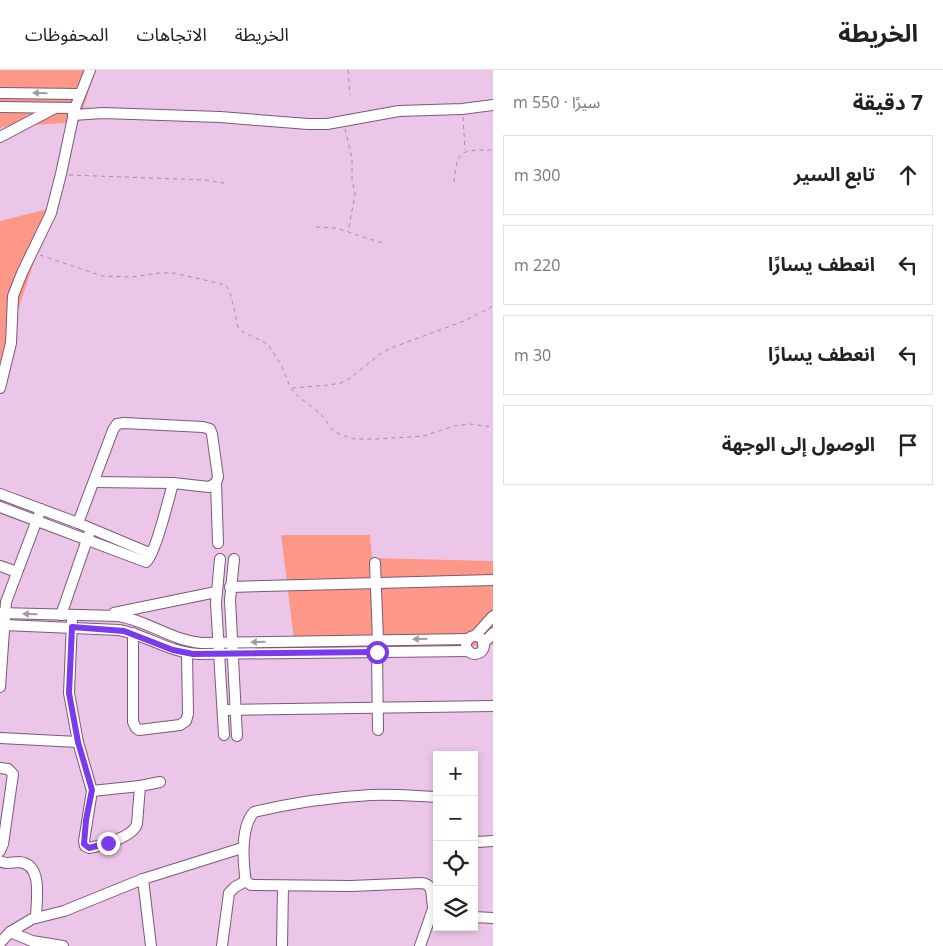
<!DOCTYPE html>
<html lang="ar">
<head>
<meta charset="utf-8">
<style>
  body { margin:0; font-family:"Open Sans","Noto Sans Arabic",sans-serif; background:#f6f6f6; color:#222; direction:rtl }
  .controls { position:absolute; right:15px; bottom:15px; display:grid; overflow:hidden; border-radius:0px; box-shadow:0 2px 8px #0003 }
  .controls button { width:45px; height:45px; display:grid; place-items:center; padding:0; border:0; border-bottom:1px solid #e0e0e0; background:#fff; color:#222; font:25px sans-serif }
  .stop { position:absolute; width:15px; height:15px; margin:-11px; border:4px solid #7c3aed; border-radius:50%; background:#fff }
  .stop.end { background:#7c3aed; border-color:#fff; box-shadow:0 1px 5px #0008 }
  .list { margin:0; padding:0; list-style:none }
  h2 { display:flex; justify-content:space-between; align-items:center; height:65px; margin:0; padding:0 20px; font-size:21px }
  h2 small { font-size:16px; font-weight:400; color:#767676 }
  .list li { display:grid; grid-template-columns:32px 1fr auto; gap:15px; align-items:center; box-sizing:border-box; height:80px; margin:0 10px 10px; padding:0 10px; border:1px solid #e0e0e0; border-radius:0px }
  .list b { display:block; font-size:19px; white-space:nowrap }
  .list em { font-size:16px; font-style:normal; color:#767676 }
  .icon { flex:none; width:28px; height:28px; fill:none; stroke:currentColor; stroke-width:2; stroke-linecap:round; stroke-linejoin:round }
  .map { position:relative; flex:none; width:493px; height:876px; overflow:hidden; direction:ltr }
  header { display:flex; align-items:center; gap:30px; box-sizing:border-box; height:70px; padding:0 25px; background:#fff; border-bottom:1px solid #e0e0e0 }
  header strong { font-size:24px }
  nav { display:flex; gap:28px; margin-inline-start:auto; font-size:18px }
  main { display:flex }
  aside { flex:1; background:#fff }
  .map>svg:first-child { display:block }
</style>
</head>
<body>
<header>
<strong>الخريطة</strong>
<nav><a>الخريطة</a><a>الاتجاهات</a><a>المحفوظات</a></nav>
</header>
<main>
<aside>
<h2>7 دقيقة<small>سيرًا · 550 m</small></h2>
<ul class="list">
<li><svg class="icon" aria-label="ahead" viewBox="0 0 24 24"><path d="M12 20V5M6 11l6-6 6 6"/></svg><div><b>تابع السير</b></div><em>300 m</em></li>
<li><svg class="icon" aria-label="left" viewBox="0 0 24 24"><path d="M17 20v-9H6M10 6l-5 5 5 5"/></svg><div><b>انعطف يسارًا</b></div><em>220 m</em></li>
<li><svg class="icon" aria-label="left" viewBox="0 0 24 24"><path d="M17 20v-9H6M10 6l-5 5 5 5"/></svg><div><b>انعطف يسارًا</b></div><em>30 m</em></li>
<li><svg class="icon" aria-label="arrive" viewBox="0 0 24 24"><path d="M6 21V4h12l-3 4 3 4H6"/></svg><div><b>الوصول إلى الوجهة</b></div></li>
</ul>
</aside>
<div class="map">
<svg width="493" height="876" viewBox="0 0 493 876">
  <rect width="100%" height="100%" fill="#ecc6e9"/>
  <g fill="#fd9889">
    <path d="M0,0h95l-16,52 -77,5 -2,2z"/>
    <path d="M52,138l-49,147 -3,6v-140z"/>
    <path d="M281,465h89l2,23 121,3v84l-78,3 -121,-8z"/>
  </g>
  <g fill="none" stroke-linecap="round" stroke-linejoin="round">
    <g stroke="#7a5978" stroke-width="12">
      <g id="minor">
        <path d="M0,23l79,1"/>
        <path d="M0,37l75,1"/>
        <path d="M73,45l30,-2 117,4 88,7h19l72,-13 63,-2 31,-4"/>
        <path d="M0,67l55,-29"/>
        <path d="M0,318l11,-45 2,-47 9,-23 29,-60 10,-39 14,-66 15,-38"/>
        <path d="M94,412l79,1 36,4 7,-4"/>
        <path d="M0,424l78,29 69,29h5"/>
        <path d="M0,437l146,55c9,-7 23,-64 27,-79"/>
        <path d="M78,453l35,-93 4,-6 7,-1 79,4 7,2 2,5 6,43 -2,6 2,60"/>
        <path d="M220,489l-4,44 8,132"/>
        <path d="M234,489l-4,41 7,136"/>
        <path d="M375,493l3,77"/>
        <path d="M0,496l17,6"/>
        <path d="M230,517l263,-7"/>
        <path d="M0,543l119,3c29,5 52,24 82,27l268,-4"/>
        <path d="M114,543l102,-21"/>
        <path d="M61,545l28,-81"/>
        <path d="M72,551l-3,72 9,49 14,49 48,-5 20,-4"/>
        <path d="M4,555l115,5c28,5 51,23 80,24l270,-3"/>
        <path d="M133,563v89l3,6 3,2 41,-5 6,-4 2,-7 -1,-61"/>
        <path d="M475,566l18,-20"/>
        <circle cx="475" cy="575" r="9"/>
        <path d="M483,574l10,-11"/>
        <path d="M377,582l1,78"/>
        <path d="M0,617l6,-85 35,-93"/>
        <path d="M223,640l270,-4"/>
        <path d="M0,668l78,4"/>
        <path d="M0,698l8,1 5,5 -10,70 -3,7"/>
        <path d="M92,721l-8,50 1,5 4,2c12,-2 44,-11 48,-24l3,-38"/>
        <path d="M437,727c-22,-1 -44,-3 -66,-2 -39,2 -79,8 -117,17 -13,14 -11,47 -9,64l1,5 5,4 100,1 71,-3c16,2 5,21 15,30"/>
        <path d="M474,770l4,2 15,-1"/>
        <path d="M0,791c6,4 12,1 19,1 25,2 17,39 17,56"/>
        <path d="M143,809l8,67"/>
        <path d="M474,847l19,1"/>
        <path d="M10,862l22,9 31,5"/>
        <path d="M0,873l10,-11 22,-13 32,-8 79,-32 99,-31"/>
        <path d="M222,876l7,-53 6,-6 11,-6"/>
        <path d="M282,876l1,-60"/>
        <path d="M420,876l13,-37"/>
      </g>
    </g>
    <g stroke="#aa8da8" stroke-width="1" stroke-dasharray="4 4" stroke-linecap="butt">
      <path d="M348,0l2,25"/>
      <path d="M463,47l2,33"/>
      <path d="M345,59l7,29v21l3,15 -7,38"/>
      <path d="M69,105l136,5 19,3"/>
      <path d="M454,112c3,-33 7,-32 39,-32"/>
      <path d="M316,157l20,1 46,15"/>
      <path d="M40,185l62,21 30,1 27,-4h15l52,12 5,10 7,32 5,5 25,12 14,23 9,22 8,8 22,17 11,15 7,5 15,5h23l47,-3 30,-10 16,-2 23,3"/>
      <path d="M292,318l37,-3 12,-2 8,-4 30,-24 12,-7 73,-27 26,-13 3,-4"/>
    </g>
    <use href="#minor" stroke="#fff" stroke-width="10"/>
  </g>
  <defs><path id="oneway-solid" d="M-6-.8H1V-3.2L6.5 0L1 3.2V.8H-6Z" transform="scale(1.25)"/></defs>
  <g fill="#a29aa1">
    <use href="#oneway-solid" transform="translate(40 23) rotate(-179)"/>
    <use href="#oneway-solid" transform="translate(30 544) rotate(-179)"/>
    <use href="#oneway-solid" transform="translate(420 569) rotate(179)"/>
    <use href="#oneway-solid" transform="translate(258 572) rotate(179)"/>
  </g>
  <g fill="none" stroke-linecap="round" stroke-linejoin="round">
    <path stroke="#7c3aed" stroke-width="6" d="M108,773l-19,5 -5,-4 2,-24 6,-30 -14,-48 -9,-49 3,-66 52,4 49,19 20,4 184,-2"/>
  </g>
</svg>
<div class="controls">
<button>+</button>
<button>−</button>
<button><svg class="icon" aria-label="locate" viewBox="0 0 24 24"><circle cx="12" cy="12" r="6"/><path d="M12 2v4M12 18v4M2 12h4M18 12h4"/></svg></button>
<button><svg class="icon" aria-label="layers" viewBox="0 0 24 24"><path d="M12 4l9 5-9 5-9-5zM3 14l9 5 9-5"/></svg></button>
</div>
<div class="stop" style="left:377px;top:582px"></div>
<div class="stop end" style="left:108px;top:773px"></div>
</div>
</main>
</body>
</html>
